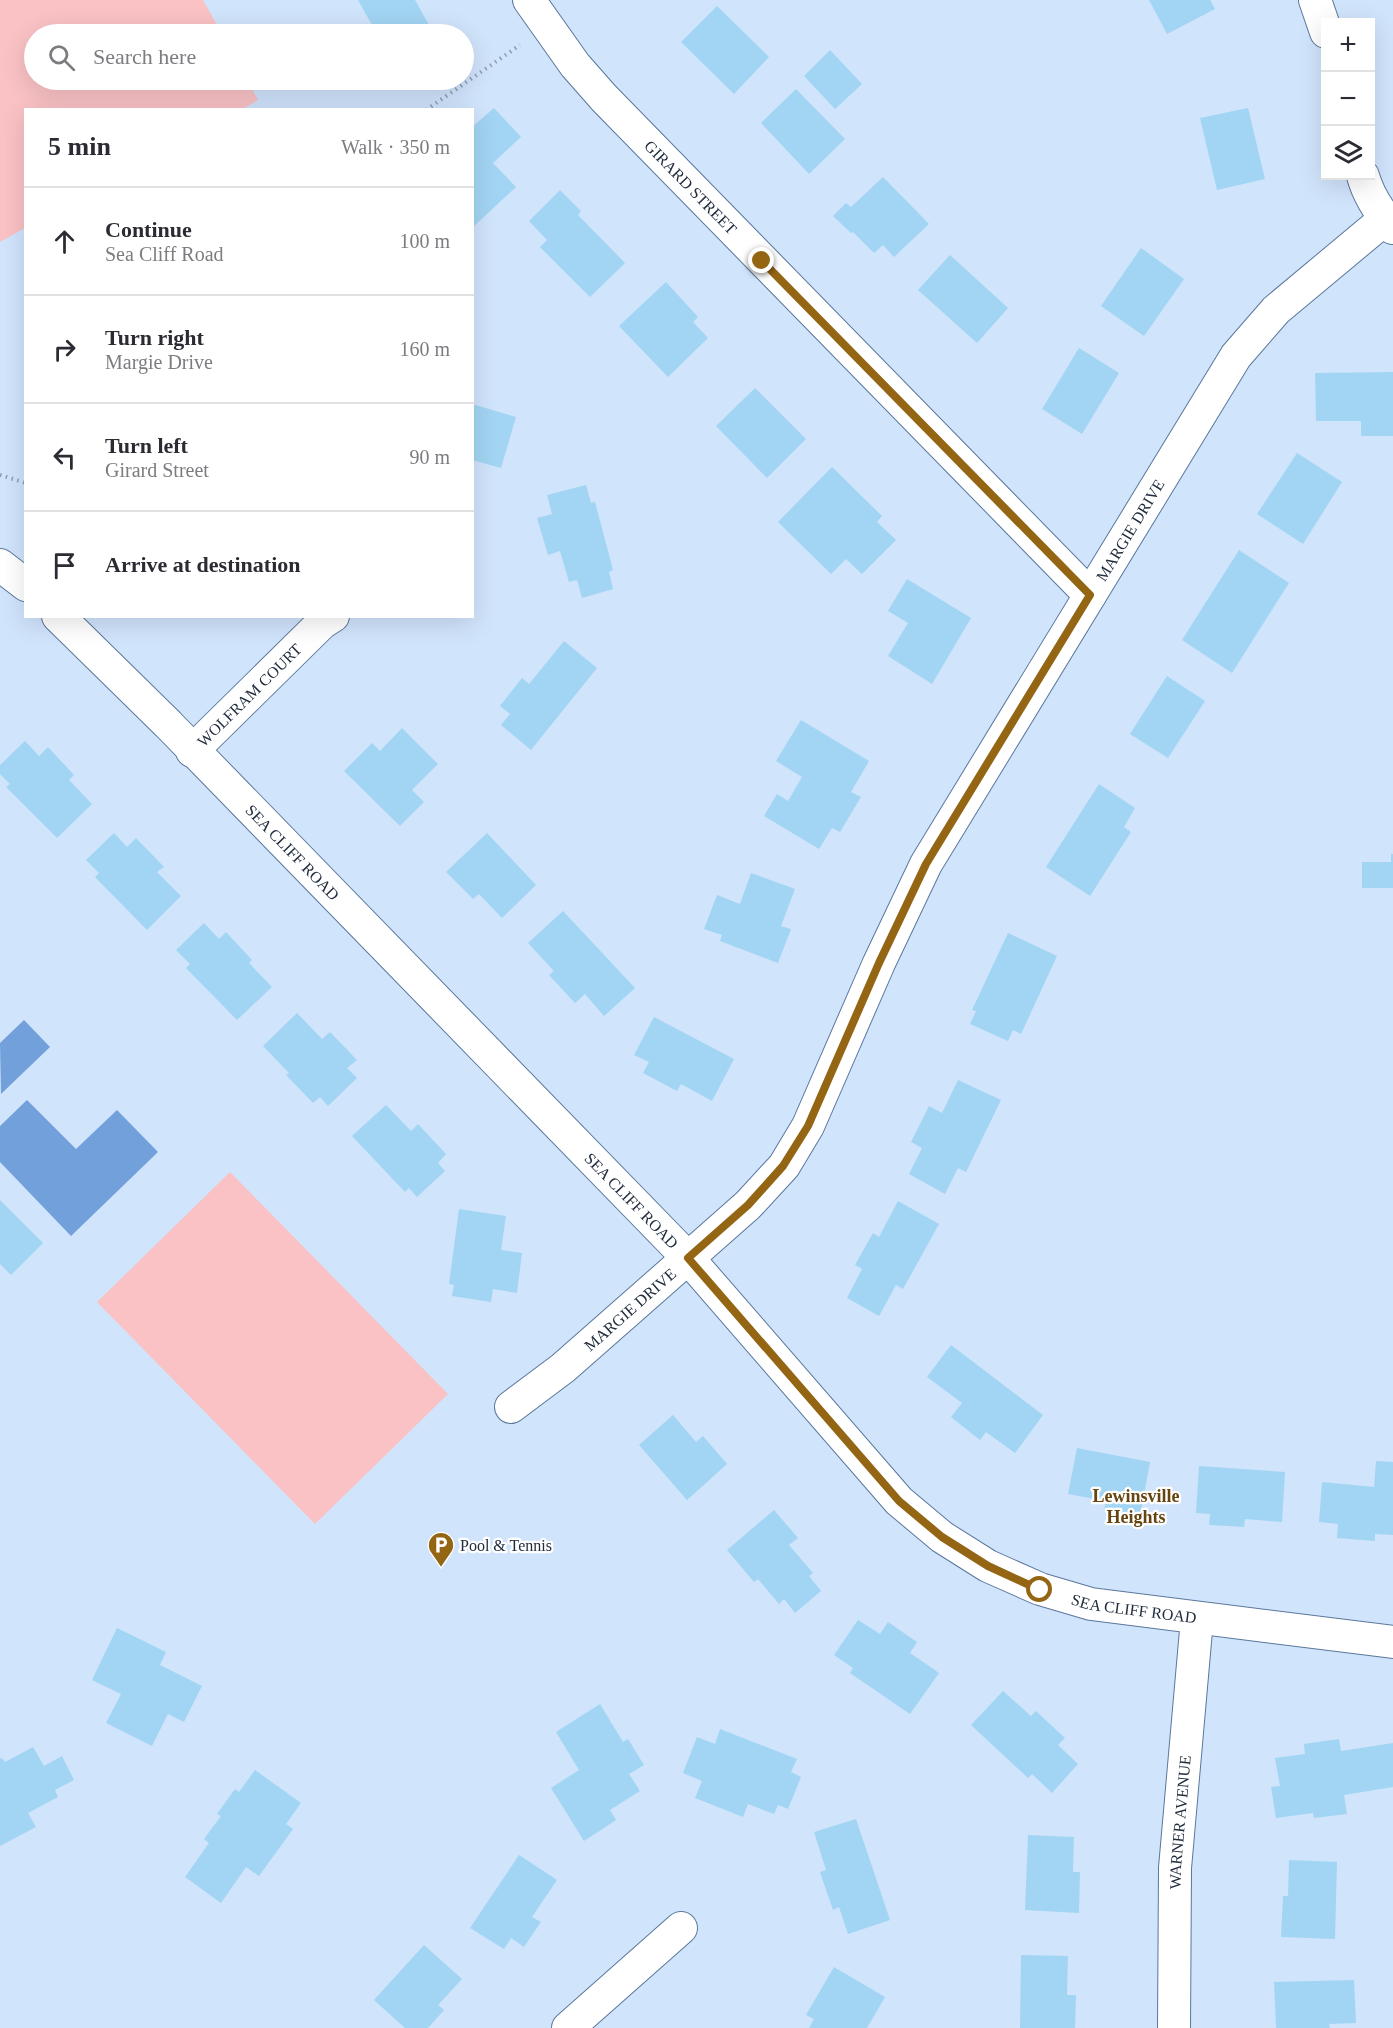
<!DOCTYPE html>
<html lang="en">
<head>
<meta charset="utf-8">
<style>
  body { margin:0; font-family:Georgia,serif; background:#f7f7f7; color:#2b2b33 }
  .controls { position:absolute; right:18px; top:18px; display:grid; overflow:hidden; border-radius:0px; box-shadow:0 6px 24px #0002 }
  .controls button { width:54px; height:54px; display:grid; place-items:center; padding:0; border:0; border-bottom:2px solid #e1e1e2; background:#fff; color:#2b2b33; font:30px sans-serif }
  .stop { position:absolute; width:18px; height:18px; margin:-14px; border:4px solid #946513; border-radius:50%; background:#fff }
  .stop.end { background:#946513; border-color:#fff; box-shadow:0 2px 6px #0008 }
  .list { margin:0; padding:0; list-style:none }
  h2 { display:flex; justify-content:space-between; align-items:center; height:78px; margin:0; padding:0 24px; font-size:26px }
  h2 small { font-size:20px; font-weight:400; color:#7c7c81 }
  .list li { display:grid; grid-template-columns:39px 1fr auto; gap:18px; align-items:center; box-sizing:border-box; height:108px; padding:0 24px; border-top:2px solid #e1e1e2 }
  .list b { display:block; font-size:22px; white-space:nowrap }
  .list p { margin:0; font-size:20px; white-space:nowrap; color:#7c7c81 }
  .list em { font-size:20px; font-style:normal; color:#7c7c81 }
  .icon { flex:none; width:33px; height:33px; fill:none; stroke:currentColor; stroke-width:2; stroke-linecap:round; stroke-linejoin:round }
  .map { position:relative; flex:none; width:1393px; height:2028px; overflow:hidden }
  .search { position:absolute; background:#fff; box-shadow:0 6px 24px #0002; left:24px; top:24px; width:450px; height:66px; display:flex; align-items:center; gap:15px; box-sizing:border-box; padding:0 21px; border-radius:33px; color:#7c7c81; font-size:22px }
  .panel { position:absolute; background:#fff; box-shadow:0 6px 24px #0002; left:24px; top:108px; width:450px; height:510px; border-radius:0px }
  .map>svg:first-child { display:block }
</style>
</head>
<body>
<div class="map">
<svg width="1393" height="2028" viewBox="0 0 1393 2028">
  <rect width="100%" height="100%" fill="#d0e4fc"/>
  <g fill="#fac2c5">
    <path d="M0,0h203l19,34h-188v46h213l11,20 -17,10h-215l-1,118 -25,14z"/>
    <path d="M230,1172l218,222 -133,130 -218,-222z"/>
  </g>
  <g fill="#72a0db">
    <path d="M24,1020l26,27 -49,47 -1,-51z"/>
    <path d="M27,1100l49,49 41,-39 41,42 -87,84 -71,-74v-36z"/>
  </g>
  <g fill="#a2d5f3">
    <path d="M358,0h57l19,34h-57z"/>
    <path d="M1149,0h61l5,9 -48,25z"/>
    <path d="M717,6l52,51 -35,37 -53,-52z"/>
    <path d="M830,50l32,34 -27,25 -31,-33z"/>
    <path d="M796,89l49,50 -36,35 -48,-51z"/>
    <path d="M494,108l27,29 -28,26 23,24 -44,41v-101z"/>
    <path d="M1248,108l17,71 -48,11 -17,-72z"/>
    <path d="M883,177l46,47 -35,33 -11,-12 -9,8 -21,-21 -2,1 -18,-17 13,-13 5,4z"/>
    <path d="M560,190l21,21 -3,4 47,48 -35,34 -50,-50 7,-7 -18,-19z"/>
    <path d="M1141,248l43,31 -40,57 -43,-30z"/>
    <path d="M950,255l58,53 -31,35 -59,-53z"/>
    <path d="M666,282l32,35 -5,5 15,16 -40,39 -49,-51z"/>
    <path d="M1079,348l40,25 -37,61 -40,-25z"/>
    <path d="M1393,372v64h-32v-15h-45l-1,-48z"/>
    <path d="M755,388l51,51 -39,39 -51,-52z"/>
    <path d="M472,404l44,13 -15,51 -29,-8z"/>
    <path d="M1297,453l45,29 -39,62 -46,-30z"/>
    <path d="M832,467l50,49 -5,6 19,18 -34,34 -16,-15 -15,15 -53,-52z"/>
    <path d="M586,485l5,18 4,-1 18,68 -4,2 4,17 -31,9 -5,-18 -8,2 -9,-31 -12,4 -11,-37 15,-4 -5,-19z"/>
    <path d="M1239,550l50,33 -57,90 -50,-33z"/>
    <path d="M907,579l64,39 -39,66 -44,-28 20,-33 -20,-12z"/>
    <path d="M564,641l33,27 -66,82 -30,-25 9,-11 -10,-8 22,-28 7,6z"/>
    <path d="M1167,676l38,25 -37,57 -38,-24z"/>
    <path d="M801,720l68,41 -18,31 10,5 -21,35 -8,-4 -13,21 -55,-33 13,-22 11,7 14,-24 -26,-16z"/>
    <path d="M402,728l36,36 -26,26 12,12 -24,24 -56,-55 28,-28 8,8z"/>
    <path d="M25,741l14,15 9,-9 26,28 -5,5 23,24 -35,34 -51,-51 4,-3 -10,-10v-9z"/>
    <path d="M1099,784l36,24 -11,19 7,5 -41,64 -44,-29z"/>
    <path d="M114,833l13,14 9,-9 28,29 -7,5 24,24 -34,34 -52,-53 4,-4 -13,-13z"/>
    <path d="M487,833l49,52 -34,33 -23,-24 -6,5 -27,-27z"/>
    <path d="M1391,854h2v34h-31v-26h29z"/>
    <path d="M751,873l44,16 -14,37 10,3 -13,34 -58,-22 2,-6 -18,-6 13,-34 23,9z"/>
    <path d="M563,911l72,77 -31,28 -19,-22 -10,9 -26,-28 5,-4 -26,-28z"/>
    <path d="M204,923l15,16 7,-7 26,28 -3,3 23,24 -35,33 -51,-52 4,-4 -14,-14z"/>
    <path d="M1008,933l49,23 -36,78 -8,-4 -5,11 -38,-17 6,-13 -4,-1z"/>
    <path d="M297,1013l25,26 8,-7 27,28 -10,8 10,10 -29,28 -8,-9 -7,6 -27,-28 3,-2 -26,-27z"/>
    <path d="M654,1017l80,42 -22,42 -31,-17 -4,7 -34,-18 6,-11 -15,-7z"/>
    <path d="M958,1080l43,20 -35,72 -8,-4 -13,26 -36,-20 13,-26 -11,-6 18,-36 13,7z"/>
    <path d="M386,1105l25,26 7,-7 28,30 -8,9 7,8 -28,26 -8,-9 -4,4 -53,-56z"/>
    <path d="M0,1200l43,43 -32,32 -11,-11z"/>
    <path d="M898,1201l41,23 -36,65 -7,-4 -17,31 -32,-18 15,-29 -7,-4 18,-32 6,4z"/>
    <path d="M459,1209l47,7 -5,34 21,3 -5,40 -24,-4 -2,13 -39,-6 2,-11 -5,-1z"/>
    <path d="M951,1345l92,70 -28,38 -29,-21 -6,8 -29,-23 11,-14 -35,-26z"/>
    <path d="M673,1415l23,27 7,-6 24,28 -40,36 -48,-55z"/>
    <path d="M1077,1448l73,14 -10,55 -36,-6 2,-10 -38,-7z"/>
    <path d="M1376,1461l17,1v73l-18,-1v7l-38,-3 1,-14 -19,-2 3,-40 52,5z"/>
    <path d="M1199,1466l86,6 -3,50 -37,-3 -1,8 -35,-2 1,-11 -14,-1z"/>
    <path d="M774,1510l24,28 -9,7 24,28 -4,3 12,15 -26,22 -11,-14 -5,5 -21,-25 -4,3 -27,-32z"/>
    <path d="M858,1620l22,14 8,-12 29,20 -7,11 29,20 -29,41 -60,-41 3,-5 -19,-13z"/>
    <path d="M117,1628l49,24 -6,13 42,21 -18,36 -16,-8 -16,32 -46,-23 15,-29 -29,-14z"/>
    <path d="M1003,1691l28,25 5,-5 29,27 -7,7 20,19 -26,29 -20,-19 -4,4 -57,-53z"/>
    <path d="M600,1704l23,38 5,-3 16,26 -15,9 11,17 -30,19 6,10 -32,21 -33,-53 28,-18 -23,-38z"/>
    <path d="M720,1729l77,30 -6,13 10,5 -13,32 -10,-4 -4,9 -26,-10 -5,13 -48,-19 7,-17 -19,-8 14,-36 18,7z"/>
    <path d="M1339,1739l2,12 52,-8v44l-49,8 3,19 -33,4 -1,-5 -37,5 -5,-31 9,-1 -5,-28 30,-4 -1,-10z"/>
    <path d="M33,1747l11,19 18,-10 12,24 -19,10 3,7 -30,16 8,14 -36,19v-87l2,-1 3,4z"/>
    <path d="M255,1770l46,33 -15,21 7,5 -34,47 -13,-9 -25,36 -36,-26 24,-34 -5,-4 17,-23 -4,-2 18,-25 4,3z"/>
    <path d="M856,1819l34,101 -42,14 -9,-27 -6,3 -13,-38 6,-2 -12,-38z"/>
    <path d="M1028,1835l46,2 -1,35h7l-1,41 -54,-3z"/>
    <path d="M519,1855l38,25 -25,37 9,5 -17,25 -13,-9 -7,11 -34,-21z"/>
    <path d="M1289,1860l48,2 -2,77 -54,-2 2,-41h5z"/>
    <path d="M424,1945l38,34 -24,26 6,5 -16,18h-23l-31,-28z"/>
    <path d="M1021,1955l47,1 -1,39h9l-1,33h-55z"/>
    <path d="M834,1967l51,30 -18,31h-58l5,-9 -8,-4z"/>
    <path d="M1354,1980l2,43 -27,1 1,4h-54l-2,-46z"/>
  </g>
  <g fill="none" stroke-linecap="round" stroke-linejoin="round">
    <g stroke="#5a779c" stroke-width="34">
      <g id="minor">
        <path id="s1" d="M529,0l46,65 29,33 486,497"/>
        <path d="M1315,0l11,32"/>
        <path d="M1363,176c5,18 18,38 30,52"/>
        <path d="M0,565l26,20"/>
        <path id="s2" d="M58,616l111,109 519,533 211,243 43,36 46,29 52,23 51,15 302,38"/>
        <path id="s3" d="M192,751l130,-128 11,-7"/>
        <path id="s4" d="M511,1407l52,-39 125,-110 60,-53 36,-39 24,-40 71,-163 47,-99 310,-508 40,-46 109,-91"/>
        <path d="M568,2028l113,-100"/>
        <path id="s5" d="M1174,2028l1,-160 22,-249"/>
      </g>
    </g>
    <g stroke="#8d9eb3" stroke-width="4" stroke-dasharray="1.5 4.5" stroke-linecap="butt">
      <path d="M426,110l94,-65"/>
      <path d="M0,475l26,8"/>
    </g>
    <use href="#minor" stroke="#fff" stroke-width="32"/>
  </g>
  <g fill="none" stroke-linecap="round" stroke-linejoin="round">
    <path stroke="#946513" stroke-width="8" d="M762,261l328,334 -164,269 -47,99 -71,163 -25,40 -35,39 -60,53 211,243 43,36 46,29 52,24"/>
  </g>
  <defs>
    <g id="parking-pin" transform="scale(1.35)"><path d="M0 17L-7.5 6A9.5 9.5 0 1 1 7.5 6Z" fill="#946513" stroke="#fff"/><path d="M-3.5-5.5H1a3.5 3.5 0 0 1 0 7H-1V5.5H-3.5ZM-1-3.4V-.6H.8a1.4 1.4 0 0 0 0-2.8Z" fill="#fff"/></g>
  </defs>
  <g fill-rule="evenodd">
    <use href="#parking-pin" x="441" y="1545"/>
  </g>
  <g text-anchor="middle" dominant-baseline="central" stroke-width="4.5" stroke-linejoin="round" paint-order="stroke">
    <g font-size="16" fill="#222e3e" stroke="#fff">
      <text stroke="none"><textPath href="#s1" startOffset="248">GIRARD STREET</textPath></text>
      <text stroke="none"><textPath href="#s4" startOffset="1090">MARGIE DRIVE</textPath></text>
      <text stroke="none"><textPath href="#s3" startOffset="80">WOLFRAM COURT</textPath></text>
      <text stroke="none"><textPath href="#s2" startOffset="333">SEA CLIFF ROAD</textPath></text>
      <text stroke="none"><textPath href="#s2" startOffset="819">SEA CLIFF ROAD</textPath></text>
      <text stroke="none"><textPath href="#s4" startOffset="154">MARGIE DRIVE</textPath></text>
      <text stroke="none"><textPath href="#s2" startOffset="1485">SEA CLIFF ROAD</textPath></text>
      <text stroke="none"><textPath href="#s5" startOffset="206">WARNER AVENUE</textPath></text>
    </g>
    <g font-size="16" fill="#222e3e" stroke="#fff" text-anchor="start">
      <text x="460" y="1545">Pool &amp; Tennis</text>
    </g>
    <g font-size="18" font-weight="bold" fill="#65440f" stroke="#fff">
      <text x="1136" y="1496">Lewinsville<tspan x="1136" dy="21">Heights</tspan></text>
    </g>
  </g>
</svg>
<div class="controls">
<button>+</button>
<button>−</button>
<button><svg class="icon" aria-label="layers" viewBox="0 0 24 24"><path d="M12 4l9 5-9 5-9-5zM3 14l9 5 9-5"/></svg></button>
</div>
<div class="stop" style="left:1040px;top:1590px"></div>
<div class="stop end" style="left:762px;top:261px"></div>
<div class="search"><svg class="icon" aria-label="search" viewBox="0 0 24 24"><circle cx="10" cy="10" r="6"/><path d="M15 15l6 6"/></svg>Search here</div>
<section class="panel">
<h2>5 min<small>Walk · 350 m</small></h2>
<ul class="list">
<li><svg class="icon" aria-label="ahead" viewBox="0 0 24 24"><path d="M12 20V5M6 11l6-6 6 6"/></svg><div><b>Continue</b><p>Sea Cliff Road</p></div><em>100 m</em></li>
<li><svg class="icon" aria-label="right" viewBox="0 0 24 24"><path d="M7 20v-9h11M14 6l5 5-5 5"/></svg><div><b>Turn right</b><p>Margie Drive</p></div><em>160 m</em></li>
<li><svg class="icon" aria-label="left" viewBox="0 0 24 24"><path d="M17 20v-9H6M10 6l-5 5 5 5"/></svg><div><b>Turn left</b><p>Girard Street</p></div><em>90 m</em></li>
<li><svg class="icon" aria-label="arrive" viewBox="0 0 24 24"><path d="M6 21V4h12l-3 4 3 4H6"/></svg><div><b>Arrive at destination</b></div></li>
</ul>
</section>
</div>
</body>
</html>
